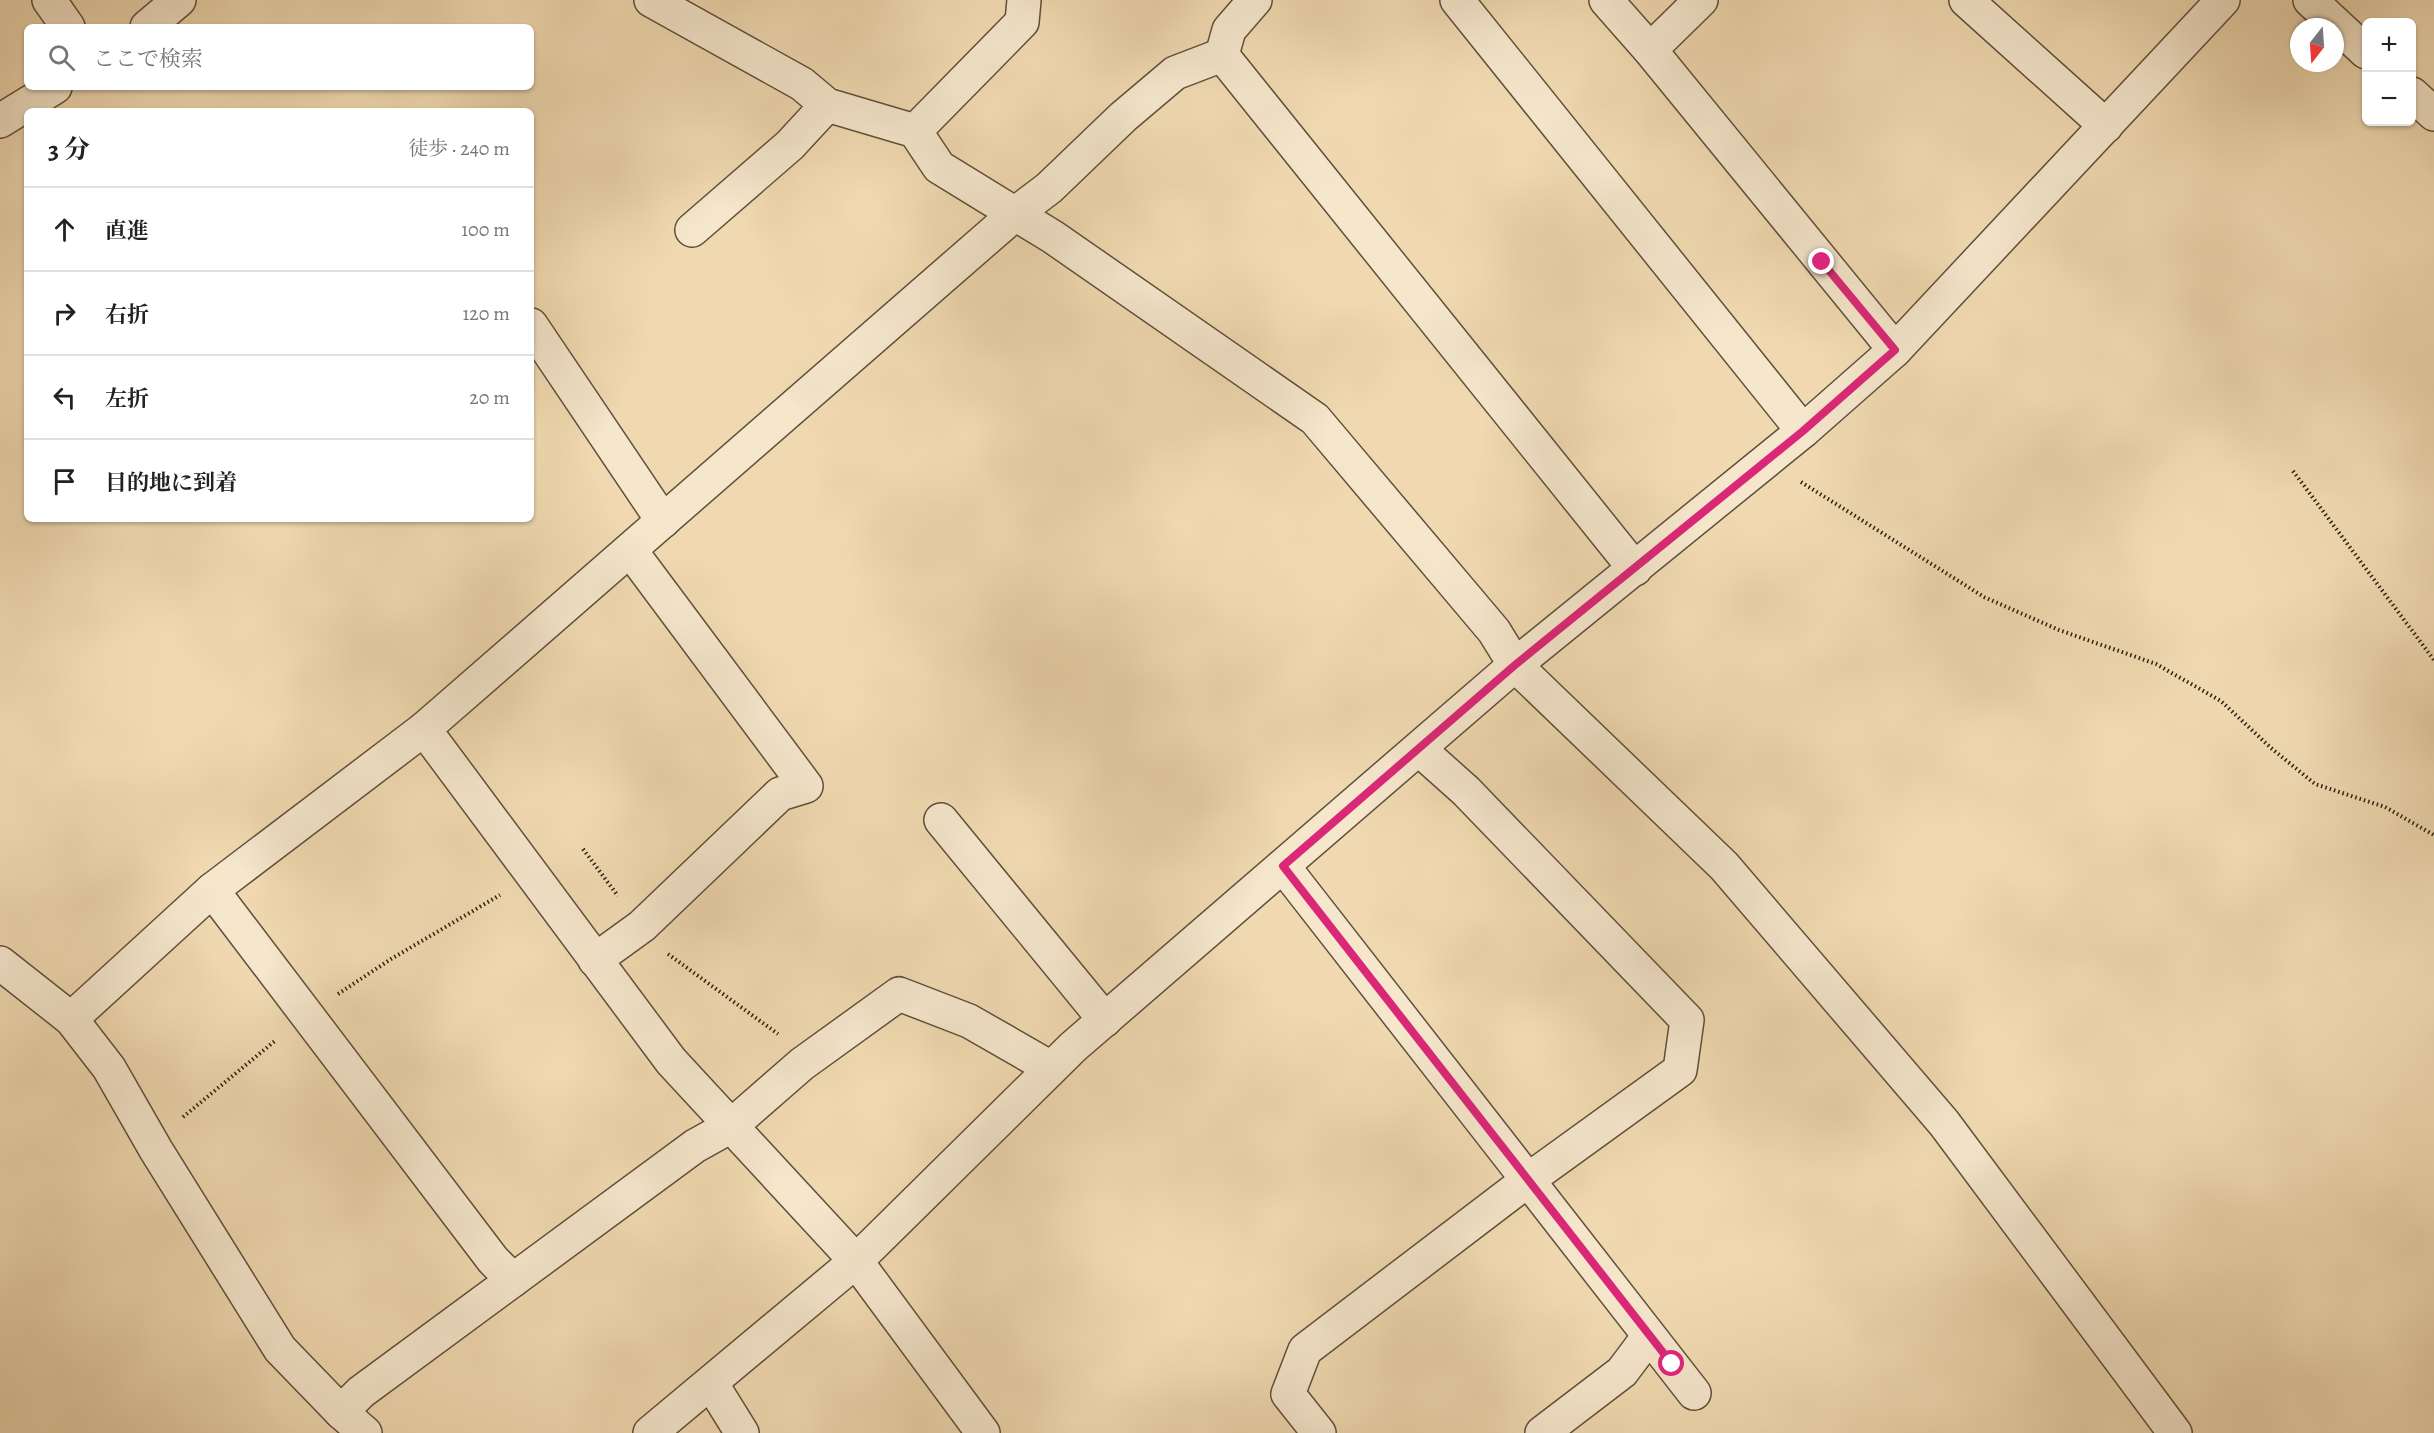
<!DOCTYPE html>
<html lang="ja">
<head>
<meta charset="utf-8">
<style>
  body { margin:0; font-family:Alegreya,"Noto Serif JP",serif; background:#f6f6f6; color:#222 }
  .controls { position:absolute; right:18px; top:18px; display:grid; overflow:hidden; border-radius:9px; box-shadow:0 2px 4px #0004 }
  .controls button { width:54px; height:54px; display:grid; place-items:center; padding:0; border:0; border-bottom:2px solid #e0e0e0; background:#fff; color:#222; font:30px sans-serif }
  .compass { position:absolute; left:2290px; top:18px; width:54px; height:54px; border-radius:50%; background:#fff; box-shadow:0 2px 4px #0004; rotate:197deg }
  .stop { position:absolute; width:18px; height:18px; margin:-14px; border:4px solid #db2777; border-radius:50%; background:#fff }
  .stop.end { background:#db2777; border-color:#fff; box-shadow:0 2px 6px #0008 }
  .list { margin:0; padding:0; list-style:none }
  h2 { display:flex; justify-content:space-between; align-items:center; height:78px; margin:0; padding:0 24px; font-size:26px }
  h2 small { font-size:20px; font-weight:400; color:#767676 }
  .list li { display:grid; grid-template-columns:39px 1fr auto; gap:18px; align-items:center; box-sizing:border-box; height:84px; padding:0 24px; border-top:2px solid #e0e0e0 }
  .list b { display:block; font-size:22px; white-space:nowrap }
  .list em { font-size:20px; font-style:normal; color:#767676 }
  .icon { flex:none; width:33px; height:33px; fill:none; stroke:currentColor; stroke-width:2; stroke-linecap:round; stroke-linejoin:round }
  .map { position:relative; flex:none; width:2434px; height:1433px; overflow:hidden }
  .search { position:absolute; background:#fff; box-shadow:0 2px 4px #0004; left:24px; top:24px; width:510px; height:66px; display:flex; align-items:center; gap:15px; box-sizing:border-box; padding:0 21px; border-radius:9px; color:#767676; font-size:22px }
  .panel { position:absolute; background:#fff; box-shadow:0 2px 4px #0004; left:24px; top:108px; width:510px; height:414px; border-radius:9px }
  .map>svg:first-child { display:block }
</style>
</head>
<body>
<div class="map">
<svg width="2434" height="1433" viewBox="0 0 2434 1433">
  <rect width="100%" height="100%" fill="#f0d9b1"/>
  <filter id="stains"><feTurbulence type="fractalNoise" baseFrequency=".00333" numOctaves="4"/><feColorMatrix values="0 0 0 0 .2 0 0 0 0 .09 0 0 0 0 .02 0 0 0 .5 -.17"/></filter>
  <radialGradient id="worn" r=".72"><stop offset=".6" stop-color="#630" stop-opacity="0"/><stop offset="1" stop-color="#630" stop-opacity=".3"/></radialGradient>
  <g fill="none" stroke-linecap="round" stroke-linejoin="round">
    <g stroke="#5e503a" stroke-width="36">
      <g id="minor">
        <path d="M49,0l19,27"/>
        <path d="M651,0l151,84 25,21 88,26 24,36 114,70 262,182 179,212 21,34 209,201 220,257 231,310"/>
        <path d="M1457,0l346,431"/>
        <path d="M1606,0l44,50 245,300"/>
        <path d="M1966,0l140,126"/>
        <path d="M2310,0l56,52"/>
        <path d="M147,27l32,-27"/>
        <path d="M1650,50l51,-50"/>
        <path d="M1222,55l413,514"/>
        <path d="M2412,94l22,20"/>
        <path d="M0,121l55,-34"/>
        <path d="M915,131l107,-109 2,-22"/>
        <path d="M692,230l98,-85 37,-40"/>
        <path d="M531,325l132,196"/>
        <path d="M424,729l247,332 185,200 127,172"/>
        <path d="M941,820l164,200"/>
        <path d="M1283,866l411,527"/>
        <path d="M212,890l281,370 20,20"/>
        <path d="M595,960l47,-34 138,-132 26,-8 -176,-236"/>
        <path d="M0,963l71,56 38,49 47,82 124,199 61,63 24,21"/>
        <path d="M71,1019l141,-129 212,-161 592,-516 33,-25 74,-71 52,-44 47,-18 7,-25 26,-30"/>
        <path d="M711,1383l31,50"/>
        <path d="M341,1412l20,-20 334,-246 36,-20 71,-62 97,-70 70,27 82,47"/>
        <path d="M1319,1433l-31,-39 17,-44 223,-170 152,-110 7,-50 -221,-229 -47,-42"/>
        <path d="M1542,1433l80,-61 27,-36"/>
      </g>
    </g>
    <g stroke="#5e503a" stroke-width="36">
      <path id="tertiary" d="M650,1433l206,-172 217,-214 442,-382 288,-234 92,-81 328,-350"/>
    </g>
    <g stroke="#2e2212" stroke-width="4" stroke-dasharray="1.5 3" stroke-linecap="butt">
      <path d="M2293,471l141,189"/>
      <path d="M1801,482l183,115 75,33 97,34 65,37 50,47 44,36 70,23 49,28"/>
      <path d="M583,849l35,47"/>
      <path d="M668,954l110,80"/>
      <path d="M338,994l53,-35 109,-64"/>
      <path d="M183,1117l93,-77"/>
    </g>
    <use href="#minor" stroke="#f5e6cc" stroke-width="33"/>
    <use href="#tertiary" stroke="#f5e6cc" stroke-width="33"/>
  </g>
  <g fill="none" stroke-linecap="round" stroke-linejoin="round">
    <path stroke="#db2777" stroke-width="8" d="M1672,1364l-389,-498 232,-201 288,-234 92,-81 -73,-88"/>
  </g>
  <rect width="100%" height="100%" filter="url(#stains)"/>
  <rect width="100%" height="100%" fill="url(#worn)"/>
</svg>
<div class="controls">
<button>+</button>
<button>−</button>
</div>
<svg class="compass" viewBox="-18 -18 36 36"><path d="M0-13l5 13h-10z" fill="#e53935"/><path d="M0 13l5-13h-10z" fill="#767676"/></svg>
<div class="stop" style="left:1672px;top:1364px"></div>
<div class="stop end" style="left:1822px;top:262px"></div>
<div class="search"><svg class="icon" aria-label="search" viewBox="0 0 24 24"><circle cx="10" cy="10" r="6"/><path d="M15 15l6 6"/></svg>ここで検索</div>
<section class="panel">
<h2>3 分<small>徒歩 · 240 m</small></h2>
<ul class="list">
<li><svg class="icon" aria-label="ahead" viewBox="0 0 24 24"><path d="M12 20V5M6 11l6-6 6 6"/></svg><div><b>直進</b></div><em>100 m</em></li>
<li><svg class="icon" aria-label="right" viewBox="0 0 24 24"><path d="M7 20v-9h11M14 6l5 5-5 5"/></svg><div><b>右折</b></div><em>120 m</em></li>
<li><svg class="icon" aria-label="left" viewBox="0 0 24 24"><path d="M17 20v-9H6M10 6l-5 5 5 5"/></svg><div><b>左折</b></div><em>20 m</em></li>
<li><svg class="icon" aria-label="arrive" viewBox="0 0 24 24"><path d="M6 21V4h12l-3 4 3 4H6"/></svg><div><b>目的地に到着</b></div></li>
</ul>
</section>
</div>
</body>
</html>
